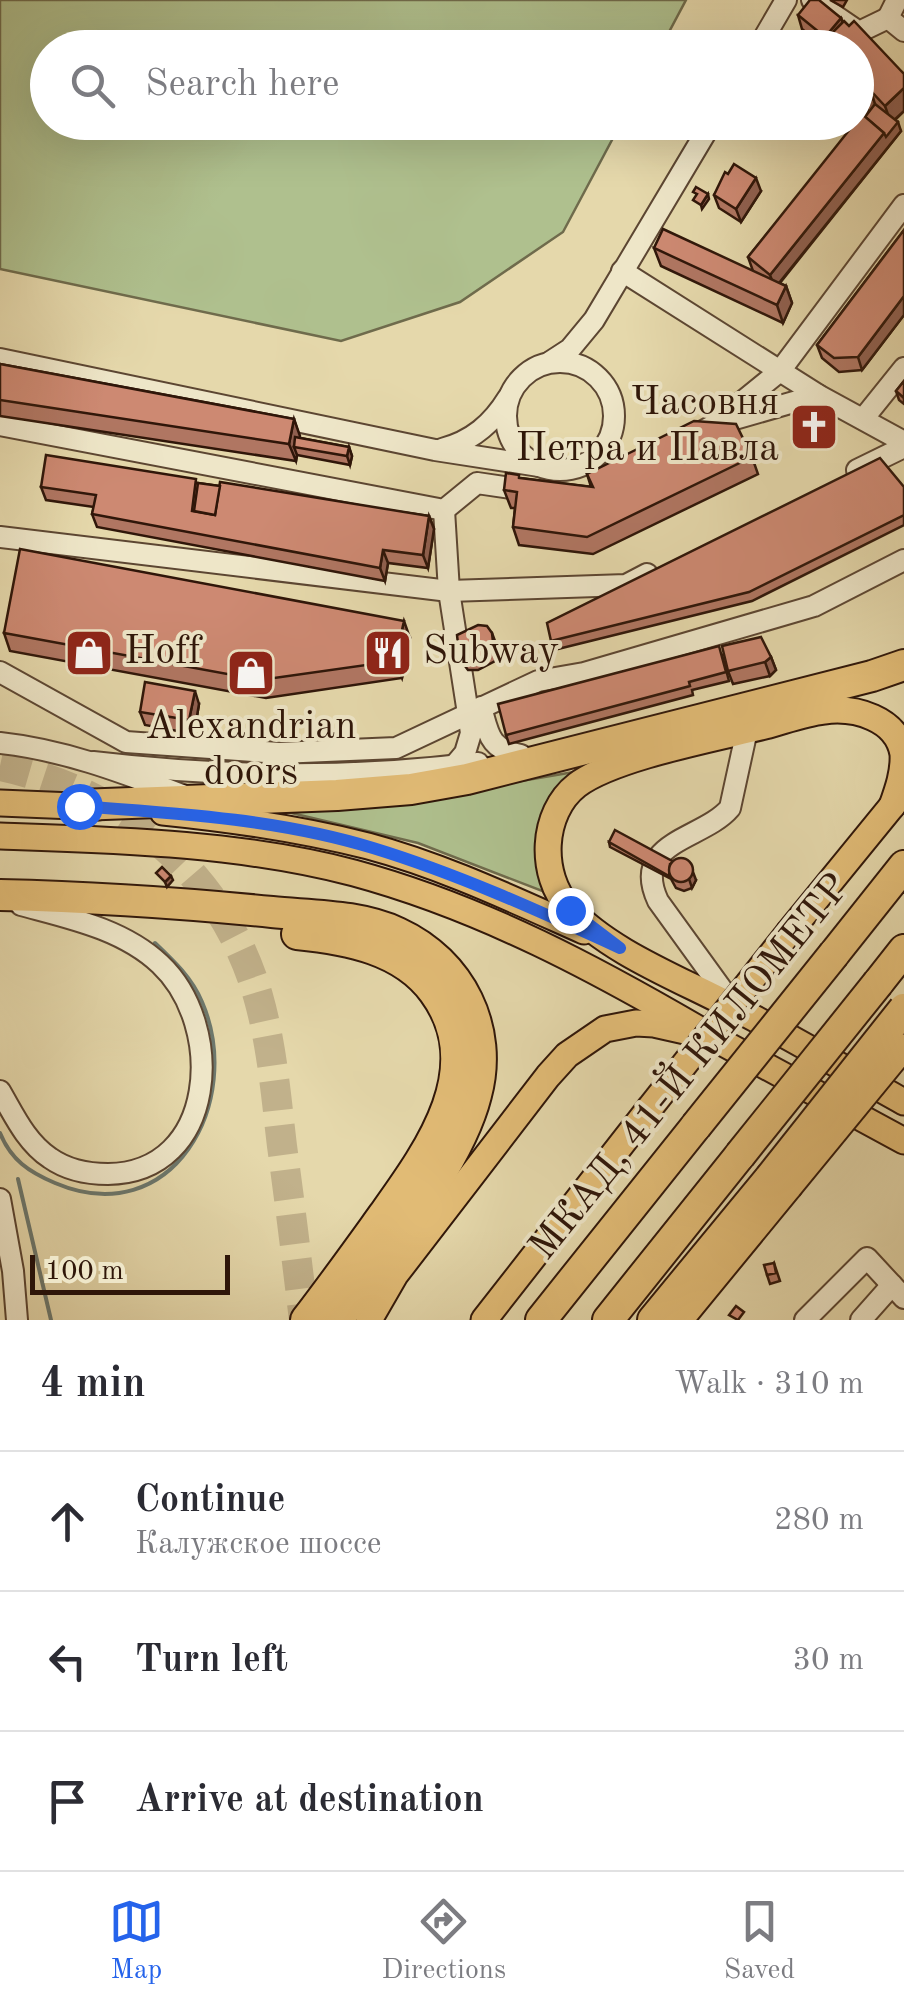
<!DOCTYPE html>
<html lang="en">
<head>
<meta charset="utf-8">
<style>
  body { margin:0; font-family:"Old Standard TT",serif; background:#f7f7f7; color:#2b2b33 }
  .scale { position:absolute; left:30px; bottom:25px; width:200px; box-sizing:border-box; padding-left:10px; border:5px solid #2f1609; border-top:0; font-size:28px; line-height:35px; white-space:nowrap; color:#2f1609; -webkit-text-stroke:8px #eee6c8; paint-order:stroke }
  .stop { position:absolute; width:30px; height:30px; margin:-22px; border:8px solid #2563eb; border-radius:50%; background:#fff }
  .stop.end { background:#2563eb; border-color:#fff; box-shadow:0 2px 10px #0008 }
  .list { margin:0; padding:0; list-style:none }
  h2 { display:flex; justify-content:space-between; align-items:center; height:130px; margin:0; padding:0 40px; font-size:42px }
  h2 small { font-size:32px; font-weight:400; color:#7c7c81 }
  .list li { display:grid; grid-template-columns:65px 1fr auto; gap:30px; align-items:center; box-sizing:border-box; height:140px; padding:0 40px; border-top:2px solid #e1e1e2 }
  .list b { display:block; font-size:38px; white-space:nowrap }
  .list p { margin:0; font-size:32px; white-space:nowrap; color:#7c7c81 }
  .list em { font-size:32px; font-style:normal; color:#7c7c81 }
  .icon { flex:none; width:55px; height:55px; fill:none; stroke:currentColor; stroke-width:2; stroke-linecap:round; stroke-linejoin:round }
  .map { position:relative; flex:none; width:904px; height:1320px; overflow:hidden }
  .search { position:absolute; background:#fff; box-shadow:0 10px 40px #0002; left:30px; right:30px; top:30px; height:110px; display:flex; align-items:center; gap:25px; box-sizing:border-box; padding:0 35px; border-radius:55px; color:#7c7c81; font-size:38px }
  .sheet { height:550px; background:#fff }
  nav { display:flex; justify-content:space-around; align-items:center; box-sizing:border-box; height:140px; border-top:2px solid #e1e1e2; background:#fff; font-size:28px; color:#7c7c81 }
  nav a { display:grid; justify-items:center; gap:5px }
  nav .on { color:#2563eb }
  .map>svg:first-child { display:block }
</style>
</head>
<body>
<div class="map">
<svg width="904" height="1320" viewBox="0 0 904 1320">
  <rect width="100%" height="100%" fill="#e5d8ab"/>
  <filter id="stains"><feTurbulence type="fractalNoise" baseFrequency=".002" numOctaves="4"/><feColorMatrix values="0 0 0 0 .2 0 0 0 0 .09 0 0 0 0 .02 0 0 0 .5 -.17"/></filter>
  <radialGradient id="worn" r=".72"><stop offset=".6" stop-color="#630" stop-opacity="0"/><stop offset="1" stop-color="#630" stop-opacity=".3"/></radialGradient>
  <g fill="#afc08e" stroke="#6f6b4c" stroke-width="2.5">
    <path d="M0,0h686l-25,47 -613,1v74l573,1 -58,109 -103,70 -119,39 -341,-72z"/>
    <path d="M574,772l1,4 -16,18 -9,100 -132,-51 -152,-36 166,-11z"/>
  </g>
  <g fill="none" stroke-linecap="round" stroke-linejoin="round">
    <g stroke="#6d786d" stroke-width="4">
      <path d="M0,1133c11,27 29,39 55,50 117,50 190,-81 147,-181 -10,-24 -28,-41 -47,-59"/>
      <path d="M18,1179l33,141"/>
    </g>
    <path stroke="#c1b18b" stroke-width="30" stroke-dasharray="30 15" stroke-linecap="butt" d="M0,766c124,26 222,106 258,230 14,49 18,100 24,150 8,58 15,116 22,174"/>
    <g stroke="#5c4632" stroke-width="24">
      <g id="minor">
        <path d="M812,0l47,32 29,-14"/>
        <path d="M897,0l-9,18 16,13"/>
        <path d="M758,48l28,-48"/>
        <path d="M622,271l196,124 86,47"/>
        <path d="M0,359l435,91 104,16"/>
        <circle cx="560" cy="416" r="54"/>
        <path d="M550,362l20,-13 24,-29 118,-198"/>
        <path d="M721,419l59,-48 124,-166"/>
        <path d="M863,419l41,-51"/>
        <path d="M0,425l444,85 33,-27 53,8"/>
        <path d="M699,433l15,-8 104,-30"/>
        <path d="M442,449c30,-8 50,-25 66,-51"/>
        <path d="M857,470l47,-23"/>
        <path d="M444,510l5,81 22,142 -6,20 -11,13"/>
        <path d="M0,537l449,54 177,-6 21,-11"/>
        <path d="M0,672l126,70 153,11 117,-5 142,-67 46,-8 230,-67 90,-46"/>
        <path d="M481,707c8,28 8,42 40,48"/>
        <path d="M0,743c65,7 124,30 185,53"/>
        <path d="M93,762c127,15 258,17 385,1"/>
        <path d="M734,1006l-76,-105c-28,-60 45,-61 72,-93l17,-78"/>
        <path d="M0,1091c14,24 26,51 50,67 17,12 37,16 58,16 109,-1 118,-148 52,-210 -37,-35 -91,-46 -139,-59"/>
        <path d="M0,1199l13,72 4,49"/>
        <path d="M805,1320l62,-62 37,40"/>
        <path d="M861,1320l31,-35"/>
      </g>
    </g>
    <g stroke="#2f1609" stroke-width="29">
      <g id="major">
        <path d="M0,803l98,4"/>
        <path d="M892,806c6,-17 12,-34 11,-52 -6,-36 -48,-47 -79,-43 -19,2 -40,10 -59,15 -48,12 -151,31 -188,59 -36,28 -38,90 -8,123 38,43 111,71 162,98 58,30 115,64 173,96"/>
        <path d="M163,812c69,7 138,17 205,34 75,20 146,54 216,85"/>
        <path d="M0,836c118,4 240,7 354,37 129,35 244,97 358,164"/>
        <path d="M790,931l111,-136"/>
        <path d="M369,1320l26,-45 153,-199 19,-21 38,-26 31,-6 18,1 58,13 192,104"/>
        <path d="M484,1320l165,-211"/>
        <path d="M680,1320l109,-133"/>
      </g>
    </g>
    <g stroke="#2f1609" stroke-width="34">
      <g id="highway">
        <path d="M79,805l258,-10 74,-6 56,-10 405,-103 32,-11"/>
        <path d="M0,895c91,2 181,8 272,17 42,4 88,3 126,21 63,29 96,96 78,162 -18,72 -95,163 -138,225"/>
        <path d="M297,934c50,5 106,15 137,58 56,76 -5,159 -50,222 -26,36 -51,71 -78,106"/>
        <path d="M834,954l70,-88"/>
        <path d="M878,983l26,-33"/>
        <path d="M541,1320l155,-194"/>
        <path d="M608,1320l132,-165"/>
        <path d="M653,1320l117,-142"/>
      </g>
    </g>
    <use href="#minor" stroke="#eee6c8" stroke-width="20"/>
    <use href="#major" stroke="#e2bc76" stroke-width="25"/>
    <use href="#highway" stroke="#e2bc76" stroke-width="30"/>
    <g stroke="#2f1609" stroke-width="29" stroke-linecap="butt">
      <g id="major-bridge">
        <path d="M649,1109l141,-178"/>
        <path d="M789,1187l115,-140"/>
      </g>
    </g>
    <g stroke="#2f1609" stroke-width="34" stroke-linecap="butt">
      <g id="highway-bridge">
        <path d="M696,1126l138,-172"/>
        <path d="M740,1155l138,-172"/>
        <path d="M770,1178l134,-169"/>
      </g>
    </g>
    <use href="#major-bridge" stroke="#e2bc76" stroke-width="25"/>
    <use href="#highway-bridge" stroke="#e2bc76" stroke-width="30"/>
  </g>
  <g fill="#b07662" stroke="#2f1609" stroke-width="2.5">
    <path d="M830,0h17l-4,7z"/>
    <path d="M798,15l43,3 2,5 61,51v37l-9,9 6,11 -121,152 6,3 6,17 -9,20 -122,-57 -7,-18 99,23 -5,-14 120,-145 -12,-12v-52h-30l-24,-19z"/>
    <path d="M728,174l33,17 -20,31 -22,-14 -5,-13z"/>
    <path d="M904,230v85l-42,55 -23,2 -17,-14 -5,-13z"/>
    <path d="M0,364l294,55 6,19 49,9 3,9 -2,9 -53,-10 -1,6 -296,-45z"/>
    <path d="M904,381v23l-5,-4 -3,-9z"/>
    <path d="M805,421l15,4 1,4 -9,5z"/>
    <path d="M752,457l6,17 -165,80 -74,-9 -6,-18 2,-19h-4l-7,-18 17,-12 70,9 -4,-13z"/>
    <path d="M198,483l231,33 5,13 -6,39 -40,-5 -3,18 -288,-54 -5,-13 2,-7 -48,-7 -5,-13z"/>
    <path d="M904,487v38l-152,76 -198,49 -3,-9z"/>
    <path d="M4,633l406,5 -8,40 -136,20 -256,-47z"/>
    <path d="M492,633l3,8 2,19 -19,10h-10l-6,-8 -3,-9z"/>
    <path d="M722,655l7,26 -37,9 1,5 -184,49 -3,-9z"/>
    <path d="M771,657l5,13 -6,6 -37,8 -5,-13z"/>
    <path d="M199,704l-5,30 -49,-9 -5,-13z"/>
    <path d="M609,842l87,38 -4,8 -8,3 -8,-3 -5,-9 -61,-32z"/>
    <path d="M774,1263l6,18 -10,3 -3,-9z"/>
  </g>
  <g fill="#906050" stroke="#2f1609" stroke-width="2.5">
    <path d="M841,18l5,13 -12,9 -5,-4 4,11 -4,-2 1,3 -5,-11z"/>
    <path d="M904,88v23l-13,12 -6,-17z"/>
    <path d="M873,98l3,9 -7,7 -3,-9z"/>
    <path d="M898,122l3,9 -126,157 -5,-13 114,-142z"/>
    <path d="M756,178l5,13 -20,31 -5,-13z"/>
    <path d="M708,194l1,5 -7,10 -1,-4z"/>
    <path d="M786,286l6,17 -9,20 -6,-18z"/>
    <path d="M904,296v19l-42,55 -4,-13z"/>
    <path d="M294,419l6,17 -2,11h-4l3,8 -1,6 -7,-17z"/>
    <path d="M349,447l3,9 -2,9 -3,-9z"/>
    <path d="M429,516l5,13 -6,39 -5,-13z"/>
    <path d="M383,550l5,13 -3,18 -5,-13z"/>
    <path d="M404,621l6,17 -8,40 -7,-17z"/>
    <path d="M771,657l5,13 -6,6 -5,-14z"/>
    <path d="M195,691l4,13 -5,30 -5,-14z"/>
    <path d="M693,872l3,8 -4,8 -3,-9z"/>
    <path d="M171,876l2,4 -6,7 -2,-5z"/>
  </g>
  <g fill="#cd8972" stroke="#2f1609" stroke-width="2.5">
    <path d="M810,0h9l22,18 -16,19 -27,-22z"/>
    <path d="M844,21l5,5 5,-5 50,53v14l-19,18 -29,-31v-27h-25l-2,-3 5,-5 -5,-4z"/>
    <path d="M796,40l9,8h-15z"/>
    <path d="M856,80l17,18 -7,7 -10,-11z"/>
    <path d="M875,104l23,18 -12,15 -2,-4 -19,-16z"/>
    <path d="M862,114l22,19 -114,142 -22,-18z"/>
    <path d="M734,164l22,14 -20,31 -22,-14 11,-23 3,2z"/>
    <path d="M696,187l12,7 -7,11 -8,-5 4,-6 -4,-2z"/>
    <path d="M663,229l123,57 -9,19 -123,-57z"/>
    <path d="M904,230v66l-46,61 -24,1 -17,-13z"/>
    <path d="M0,364l294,55 -5,25 -289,-44z"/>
    <path d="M904,381v17l-8,-7z"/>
    <path d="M814,415l6,10 -10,5 -5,-9z"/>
    <path d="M694,421l42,3 16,33 -165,80 -74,-10 4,-35 -13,-2 2,-17 13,2v3l74,9 -6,-13z"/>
    <path d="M295,437l54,10 -2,9 -53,-9z"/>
    <path d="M46,455l150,24 -4,32 23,4 5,-33 209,34 -6,39 -40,-5 -3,18 -288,-54 4,-19 -55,-8z"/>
    <path d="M880,458l24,29v28l-155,77 -198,49 -4,-18z"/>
    <path d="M198,483l22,3 -5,29 -21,-4z"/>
    <path d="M20,549l384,72 -9,40 -135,19 -256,-47z"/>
    <path d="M478,625l9,1 5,7 2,18 -20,10h-10l-5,-8 -2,-18z"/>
    <path d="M761,637l10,20 -6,5 -37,9 -6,-25z"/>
    <path d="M719,646l7,26 -37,10 1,4 -184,49 -8,-31z"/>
    <path d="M145,682l50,9 -6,29 -49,-8z"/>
    <path d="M615,830l59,32 -4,2 -1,12 -60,-34z"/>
    <circle cx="681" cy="870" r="12"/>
    <path d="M162,867l9,9 -6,6 -9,-9z"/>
    <path d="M774,1263l2,10 -9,2 -3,-10z"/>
    <path d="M736,1306l8,6 -6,8 -9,-5z"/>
  </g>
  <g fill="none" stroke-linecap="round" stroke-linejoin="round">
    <path stroke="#2563eb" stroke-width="12" d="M79,806c97,7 199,13 294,42 85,26 166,63 247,100l-50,-38"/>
  </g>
  <defs>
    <g id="church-square" transform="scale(2.5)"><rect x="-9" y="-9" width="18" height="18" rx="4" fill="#8f2418" stroke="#eee6c8"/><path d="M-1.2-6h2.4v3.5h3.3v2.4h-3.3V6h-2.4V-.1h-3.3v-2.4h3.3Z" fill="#fff"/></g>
    <g id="shop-square" transform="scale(2.5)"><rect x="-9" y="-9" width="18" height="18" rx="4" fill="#8f2418" stroke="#eee6c8"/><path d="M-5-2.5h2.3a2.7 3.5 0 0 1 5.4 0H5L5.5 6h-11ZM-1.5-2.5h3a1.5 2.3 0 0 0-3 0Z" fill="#fff"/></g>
    <g id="restaurant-square" transform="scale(2.5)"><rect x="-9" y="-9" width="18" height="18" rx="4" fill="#8f2418" stroke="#eee6c8"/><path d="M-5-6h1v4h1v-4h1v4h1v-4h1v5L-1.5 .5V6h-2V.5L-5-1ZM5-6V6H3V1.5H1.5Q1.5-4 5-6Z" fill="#fff"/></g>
  </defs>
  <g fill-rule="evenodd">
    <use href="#church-square" x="814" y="427"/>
    <use href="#shop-square" x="89" y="653"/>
    <use href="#restaurant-square" x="388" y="653"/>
    <use href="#shop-square" x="251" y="673"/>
  </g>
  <g text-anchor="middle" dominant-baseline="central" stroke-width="8" stroke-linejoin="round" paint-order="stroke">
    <g font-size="40" fill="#2f1609" stroke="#eee6c8" text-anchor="start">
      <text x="779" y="404" text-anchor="end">Часовня<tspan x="779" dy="46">Петра и Павла</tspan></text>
      <text x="124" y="653">Hoff</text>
      <text x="423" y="653">Subway</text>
      <text x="251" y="728" text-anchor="middle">Alexandrian<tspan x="251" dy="46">doors</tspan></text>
    </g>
    <g font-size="40" fill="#2f1609" stroke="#eee6c8">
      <text transform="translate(691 1068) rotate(-51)">МКАД, 41-Й КИЛОМЕТР</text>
    </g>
  </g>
  <rect width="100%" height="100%" filter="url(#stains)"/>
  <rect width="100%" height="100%" fill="url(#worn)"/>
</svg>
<div class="scale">100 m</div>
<div class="stop" style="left:79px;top:806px"></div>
<div class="stop end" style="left:570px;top:910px"></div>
<div class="search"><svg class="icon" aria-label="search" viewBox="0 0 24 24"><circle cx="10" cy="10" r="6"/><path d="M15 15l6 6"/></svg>Search here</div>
</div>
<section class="sheet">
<h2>4 min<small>Walk · 310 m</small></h2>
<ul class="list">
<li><svg class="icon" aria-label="ahead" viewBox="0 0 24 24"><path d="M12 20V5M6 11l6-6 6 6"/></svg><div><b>Continue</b><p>Калужское шоссе</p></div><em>280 m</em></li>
<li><svg class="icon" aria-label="left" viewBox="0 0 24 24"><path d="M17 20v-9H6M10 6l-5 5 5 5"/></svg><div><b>Turn left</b></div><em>30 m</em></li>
<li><svg class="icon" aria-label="arrive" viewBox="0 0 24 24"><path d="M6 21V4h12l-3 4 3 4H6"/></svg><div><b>Arrive at destination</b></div></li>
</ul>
</section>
<nav>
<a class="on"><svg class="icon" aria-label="map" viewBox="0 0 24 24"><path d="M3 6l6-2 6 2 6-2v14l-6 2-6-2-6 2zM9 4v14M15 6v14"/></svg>Map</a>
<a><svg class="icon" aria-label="directions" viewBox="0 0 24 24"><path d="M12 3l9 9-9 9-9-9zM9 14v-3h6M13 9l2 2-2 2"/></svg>Directions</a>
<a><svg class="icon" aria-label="saved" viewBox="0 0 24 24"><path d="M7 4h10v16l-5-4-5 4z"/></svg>Saved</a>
</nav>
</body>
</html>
